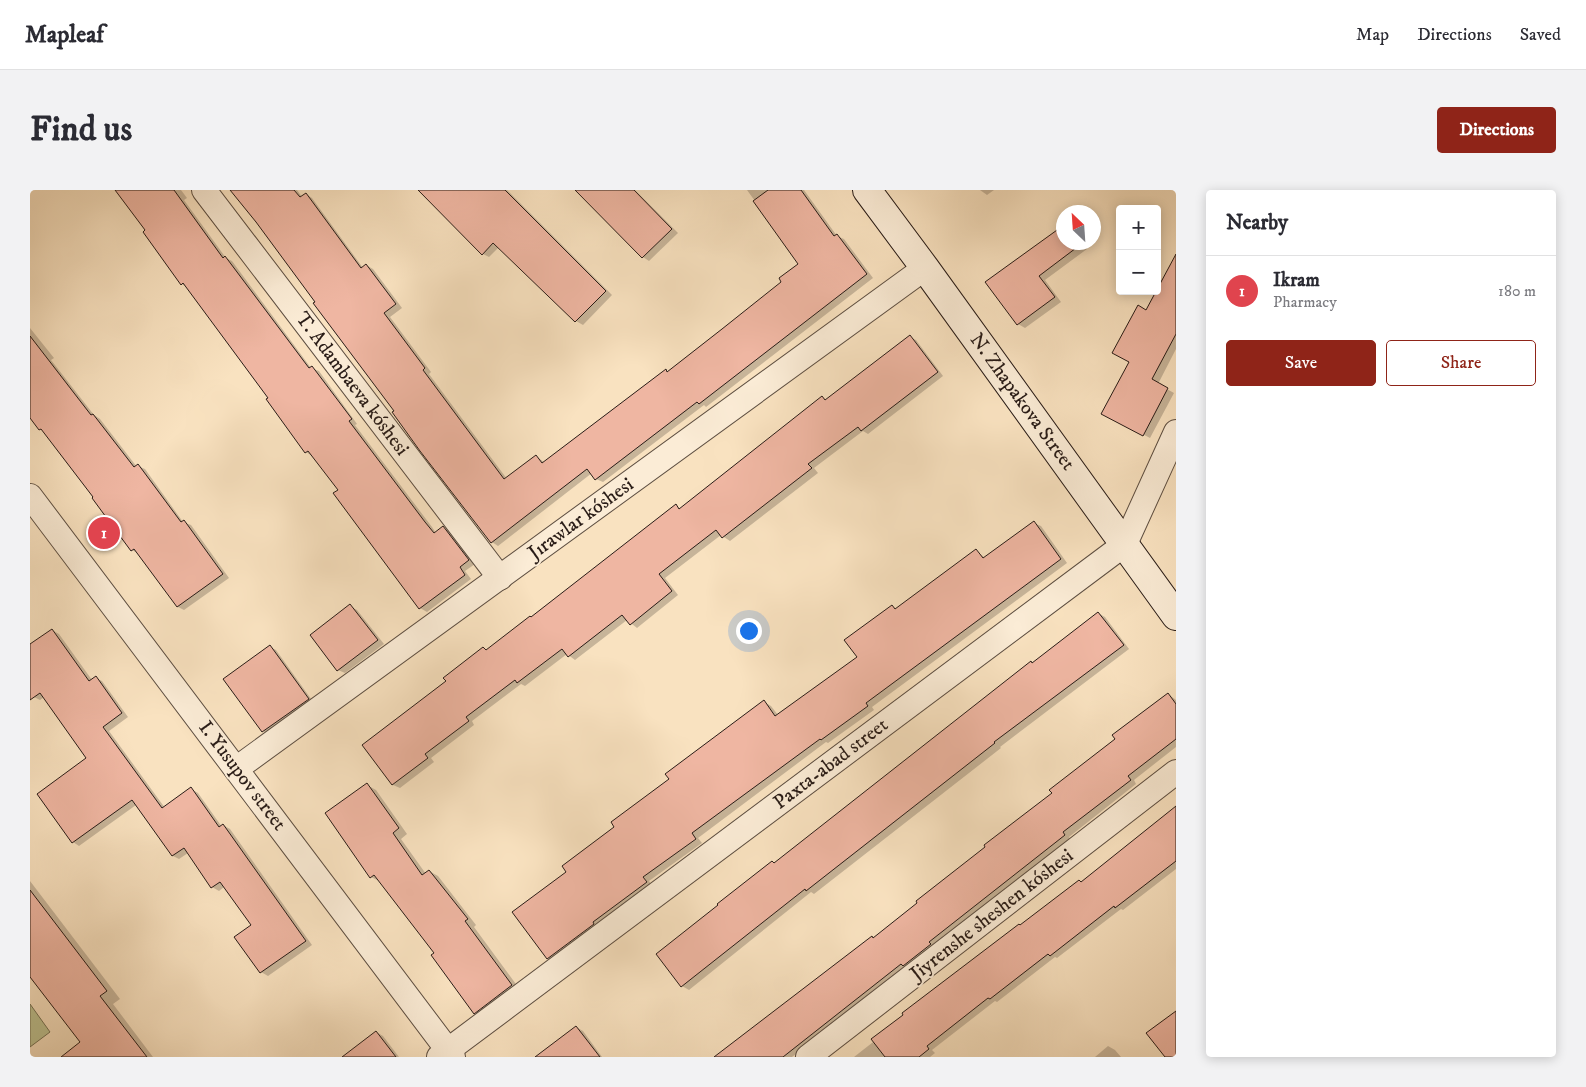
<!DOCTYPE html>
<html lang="en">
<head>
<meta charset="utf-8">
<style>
  body { margin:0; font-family:"IM FELL DW Pica",serif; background:#f2f2f3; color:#2b2b33 }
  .controls { position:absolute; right:15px; top:15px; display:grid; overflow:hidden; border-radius:5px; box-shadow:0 2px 12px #0003 }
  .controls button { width:45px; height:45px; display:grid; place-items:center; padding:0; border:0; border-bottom:1px solid #e1e1e2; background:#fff; color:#2b2b33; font:25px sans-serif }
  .compass { position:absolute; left:1026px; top:15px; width:45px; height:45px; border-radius:50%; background:#fff; box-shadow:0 2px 12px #0003; rotate:335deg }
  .you { position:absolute; left:718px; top:440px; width:18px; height:18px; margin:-12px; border:4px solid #fff; border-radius:50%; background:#1a73e8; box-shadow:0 0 0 8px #1a73e833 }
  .badge { display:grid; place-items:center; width:32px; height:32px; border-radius:50%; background:#8f2418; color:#fff; font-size:16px; font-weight:700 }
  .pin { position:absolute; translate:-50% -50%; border:2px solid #fff; box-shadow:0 1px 5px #0006 }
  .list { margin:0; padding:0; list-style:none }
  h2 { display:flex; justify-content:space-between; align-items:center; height:65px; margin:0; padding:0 20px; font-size:21px }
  h2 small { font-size:16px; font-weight:400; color:#7c7c81 }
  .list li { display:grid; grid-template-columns:32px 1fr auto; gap:15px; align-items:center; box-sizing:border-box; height:70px; padding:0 20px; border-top:1px solid #e1e1e2 }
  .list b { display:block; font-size:19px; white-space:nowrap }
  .list p { margin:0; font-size:16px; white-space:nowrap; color:#7c7c81 }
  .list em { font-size:16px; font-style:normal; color:#7c7c81 }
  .actions { display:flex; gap:10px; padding:15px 20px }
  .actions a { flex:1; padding:11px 0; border:1px solid #8f2418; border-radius:5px; text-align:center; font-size:18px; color:#8f2418 }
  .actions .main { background:#8f2418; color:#fff }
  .map { position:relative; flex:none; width:1146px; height:867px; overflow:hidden; border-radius:5px }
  header { display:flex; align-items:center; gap:30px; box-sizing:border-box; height:70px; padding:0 25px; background:#fff; border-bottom:1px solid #e1e1e2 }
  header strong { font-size:24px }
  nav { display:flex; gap:28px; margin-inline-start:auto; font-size:18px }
  .intro { display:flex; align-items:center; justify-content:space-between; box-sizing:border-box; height:120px; padding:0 30px }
  h1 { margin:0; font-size:35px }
  .button { padding:12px 22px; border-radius:5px; background:#8f2418; color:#fff; font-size:18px; font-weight:700 }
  main { display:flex; gap:30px; padding:0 30px }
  aside { flex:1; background:#fff; border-radius:5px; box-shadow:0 2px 12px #0003 }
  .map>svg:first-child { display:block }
</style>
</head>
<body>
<header>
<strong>Mapleaf</strong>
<nav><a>Map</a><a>Directions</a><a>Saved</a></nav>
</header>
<div class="intro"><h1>Find us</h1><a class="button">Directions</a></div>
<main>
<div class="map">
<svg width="1146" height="867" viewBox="0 0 1146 867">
  <rect width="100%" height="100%" fill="#f9e2c0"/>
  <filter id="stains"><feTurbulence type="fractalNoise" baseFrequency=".004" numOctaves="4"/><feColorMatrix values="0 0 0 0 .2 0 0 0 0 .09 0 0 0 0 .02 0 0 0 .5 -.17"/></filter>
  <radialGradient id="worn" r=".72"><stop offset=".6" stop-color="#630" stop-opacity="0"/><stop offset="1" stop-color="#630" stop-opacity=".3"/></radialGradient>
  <path fill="#bec392" stroke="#747054" d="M0,814l20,28 -20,15z"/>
  <g fill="#0003">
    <path d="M87,0h64l6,8 -3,2 42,58 6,3 79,107 8,3 38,53 -2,1 77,102 4,6 7,-6 7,4 25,33 -10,7 6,8 -44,33 -7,-4 -85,-114 5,-4 -28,-34 -6,-4 -36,-54 -82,-110 -6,-4 -35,-54z"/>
    <path d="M202,0h65l5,7 4,-3 6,4 51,70 3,-3 7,4 29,39 -12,9 41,55 -2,2 78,105 29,-23 9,7 121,-92 2,1 115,-90 17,-18 -53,-74h57l33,46 7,3 29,39 -167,129 -2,-2 -101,77 -7,-3 -4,-6 -94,73 -6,-4 -175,-240z"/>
    <path d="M389,0h88l105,105 -29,30 -7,-4 -77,-74 -10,10 -6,-3z"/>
    <path d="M564,0h41l43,43 -29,28 -6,-4z"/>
    <path d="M950,0h14l-7,5z"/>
    <path d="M1034,52h18l5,7 -42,31 16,22 -36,26 -7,-4 -31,-42z"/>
    <path d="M1146,67v92l-18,35 16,9 -24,45 -47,-25 28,-52 16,-50z"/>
    <path d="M0,138l24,30 -3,2 43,55 6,4 37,48 1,-1 7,3 38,53 8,3 38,53 -45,32 -6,-3 -39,-53 -7,-4 -86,-117 -6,-4 -10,-13z"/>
    <path d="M880,147l6,3 27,36 -75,58 -5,-3 -49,37 4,5 -88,68 -9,-6 -56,43 13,17 -41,33 -10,-8 -52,40 -8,-6 -42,32 -4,-2 -49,37 2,4 -43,33 3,4 -34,26 -7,-3 -29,-39 312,-240 5,3 141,-112 5,3z"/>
    <path d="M1004,333l7,3 26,37 -195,144 2,3 -46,33 -2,-1 -128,96 4,5 -53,38 4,5 -99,76 -7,-4 21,-85 48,-46 55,-47 93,-78 7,4 7,9 81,-58 33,-51 5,3 79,-58 9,7z"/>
    <path d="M320,416l7,4 27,34 -39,29 -7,-3z"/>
    <path d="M1068,423l7,4 24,32 -129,98 1,1 -187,146 -3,-2 -122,98 -7,-4 38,-80z"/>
    <path d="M22,440l7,4 33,46 4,-2 6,3 26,36 -19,14 56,77 26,-19 7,4 24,34 1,-2 7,4 82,116 -44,31 -7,-4 -25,-35 17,-12 -29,-38 -5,4 -7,-4 -24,-34 -9,6 -6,-3 -37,-51 -57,41 -6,-4 15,-83 -44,-62 -4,3 -6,-3 -4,-6v-45z"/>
    <path d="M240,457l6,3 38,53 -44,32 -7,-4 -38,-52z"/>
    <path d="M1138,504l8,6v47l-42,33 2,4 -67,53 2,3 -279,217h-76l158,-118 180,-146z"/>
    <path d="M337,595l9,5 31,44 -6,5 25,35 3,-3 9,5 38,49 -2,2 47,64 -37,27 -9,-5 -39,-60 -55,-71 -10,-5z"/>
    <path d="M1146,618v61l-53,41 -2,-1 -64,49 -2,-1 -58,45 -2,-1 -63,49 3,3 -5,4h-76l167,-131 61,-43z"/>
    <path d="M0,691l90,118 -7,5 40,53h-90l19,-14 -52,-68z"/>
    <path d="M546,837l7,4 19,26h-65z"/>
    <path d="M346,842l7,4 16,21h-57z"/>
    <path d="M1078,856l7,4 6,7h-26z"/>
  </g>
  <g fill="#efb6a2" stroke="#291c17">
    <path d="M85,0h59l49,68 2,-2 84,112 3,-2 40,53 -3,2 76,101 9,11 9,-7 26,34 -9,7 5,8 -46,34 -86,-116 5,-3 -30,-39 -3,2 -39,-54 2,-1 -85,-115 -2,2 -38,-53 2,-2z"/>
    <path d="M200,0h64l6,7 6,-4 55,75 5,-4 30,40 -12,9 41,55 -2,2 81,109 32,-24 6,8 124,-94 1,3 55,-43 59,-47 -2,-4 19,-14 -45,-63 15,-11h33l33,46 3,-2 30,40 -168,130 -2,-2 -102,78 -8,-11 -96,74 -71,-92 -28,-39 2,-1 -81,-108 2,-1 -59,-80z"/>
    <path d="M388,0h87l101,101 -31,31 -82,-79 -11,12z"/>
    <path d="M545,0h59l38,39 -30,29z"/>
    <path d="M1034,35v17h20l-45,34 16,21 -38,28 -32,-43z"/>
    <path d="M1146,64v80l-24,45 16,9 -25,48 -42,-22 28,-52 -17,-9 26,-48 8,5z"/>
    <path d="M880,145l28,37 -77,59 -3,-4 -50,37 4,4 -90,70 -6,-8 -57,44 13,17 -42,34 -8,-10 -54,42 -6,-8 -45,34 -2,-3 -49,37 3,4 -44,33 3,4 -36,27 -30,-40 84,-64 -3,-3 40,-31 3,3 44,-34 1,1 145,-113 3,5 143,-113 3,4z"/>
    <path d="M0,146l61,79 2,-1 41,53 4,-3 43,58 3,-2 39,54 -46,33 -43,-58 -3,2 -39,-53 1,-1 -52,-68 -2,1 -9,-12z"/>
    <path d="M1004,331l27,38 -195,144 2,3 -47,34 -1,-1 -128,94 4,6 -53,38 4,5 -54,40 1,2 -47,35 -35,-47 54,-40 -4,-6 52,-39 -3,-5 58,-43 -4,-5 99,-74 11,16 82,-59 -13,-17 48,-35 3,4 81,-60 7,9z"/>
    <path d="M320,414l28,36 -41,31 -27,-36z"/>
    <path d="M1068,422l26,33 -130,97 1,1 -189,148 -1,-2 -124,98 -25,-33 62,-49 -1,-1 55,-43 2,2 257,-202 1,2z"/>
    <path d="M22,439l37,52 7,-5 26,37 -19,14 59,81 29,-21 28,40 4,-3 83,117 -46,32 -26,-36 17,-12 -31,-43 -9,6 -27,-40 -12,8 -40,-56 -60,43 -35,-49 49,-36 -46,-65 -10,7v-56z"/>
    <path d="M240,455l39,54 -47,33 -39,-53z"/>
    <path d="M1138,503l8,11v35l-48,37 3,4 -68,52 2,3 -136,107 2,2 -28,22 -2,-2 -118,93h-69l158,-121 1,2 44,-35 -1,-2 69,-54 -1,-2 68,-52 -3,-3 66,-51 -3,-4z"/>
    <path d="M337,593l32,45 -6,5 29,42 7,-5 39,49 -3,2 47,64 -38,29 -43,-59 3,-2 -60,-78 -4,3 -45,-65z"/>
    <path d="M1146,616v55l-61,47 -1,-2 -64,50 -2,-2 -58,45 -2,-1 -61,48 2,3 -10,8h-34l-14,-18 32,-24 -1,-2 117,-89 1,1 59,-45 2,2z"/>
    <path d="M0,700l77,101 -7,5 47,61h-86l19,-15 -50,-65z"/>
    <path d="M1146,821v46h-11l-19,-24z"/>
    <path d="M546,836l24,31h-65z"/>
    <path d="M346,841l20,26h-54z"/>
  </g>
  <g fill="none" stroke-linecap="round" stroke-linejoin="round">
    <g stroke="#5d4e41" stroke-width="26">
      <g id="street">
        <path d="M174,0l296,388"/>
        <path d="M0,306l423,561"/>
        <path d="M206,579l689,-501"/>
        <path d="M409,867l686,-513 51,-112"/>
        <path d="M778,867l368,-285"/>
      </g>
    </g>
    <g stroke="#291c17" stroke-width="30">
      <path id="secondary" d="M837,0l58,78 251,348"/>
    </g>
    <use href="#street" stroke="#fbecd6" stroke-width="24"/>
    <use href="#secondary" stroke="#fbecd6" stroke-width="28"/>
  </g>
  <g text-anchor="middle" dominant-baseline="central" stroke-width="4" stroke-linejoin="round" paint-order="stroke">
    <g font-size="20" fill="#291c17" stroke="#fbecd6">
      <text transform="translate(322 194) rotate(53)">T. Adambaeva kóshesi</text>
      <text transform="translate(992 212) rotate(54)">N. Zhapakova Street</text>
      <text transform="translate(551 329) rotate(-36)">Jırawlar kóshesi</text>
      <text transform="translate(801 574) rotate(-37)">Paxta-abad street</text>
      <text transform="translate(212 586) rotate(53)">I. Yusupov street</text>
      <text transform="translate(962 725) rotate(-38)">Jiyrenshe sheshen kóshesi</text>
    </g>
  </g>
  <rect width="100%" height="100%" filter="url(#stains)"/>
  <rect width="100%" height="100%" fill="url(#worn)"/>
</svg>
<div class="controls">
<button>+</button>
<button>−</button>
</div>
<svg class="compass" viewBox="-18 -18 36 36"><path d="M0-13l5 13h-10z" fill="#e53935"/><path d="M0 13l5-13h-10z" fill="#7c7c81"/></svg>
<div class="you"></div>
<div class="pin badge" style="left:74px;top:343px;background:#e0444e">1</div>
</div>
<aside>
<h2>Nearby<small></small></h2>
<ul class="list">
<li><span class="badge" style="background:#e0444e">1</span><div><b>Ikram</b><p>Pharmacy</p></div><em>180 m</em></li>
</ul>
<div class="actions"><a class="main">Save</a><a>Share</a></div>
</aside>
</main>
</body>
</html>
